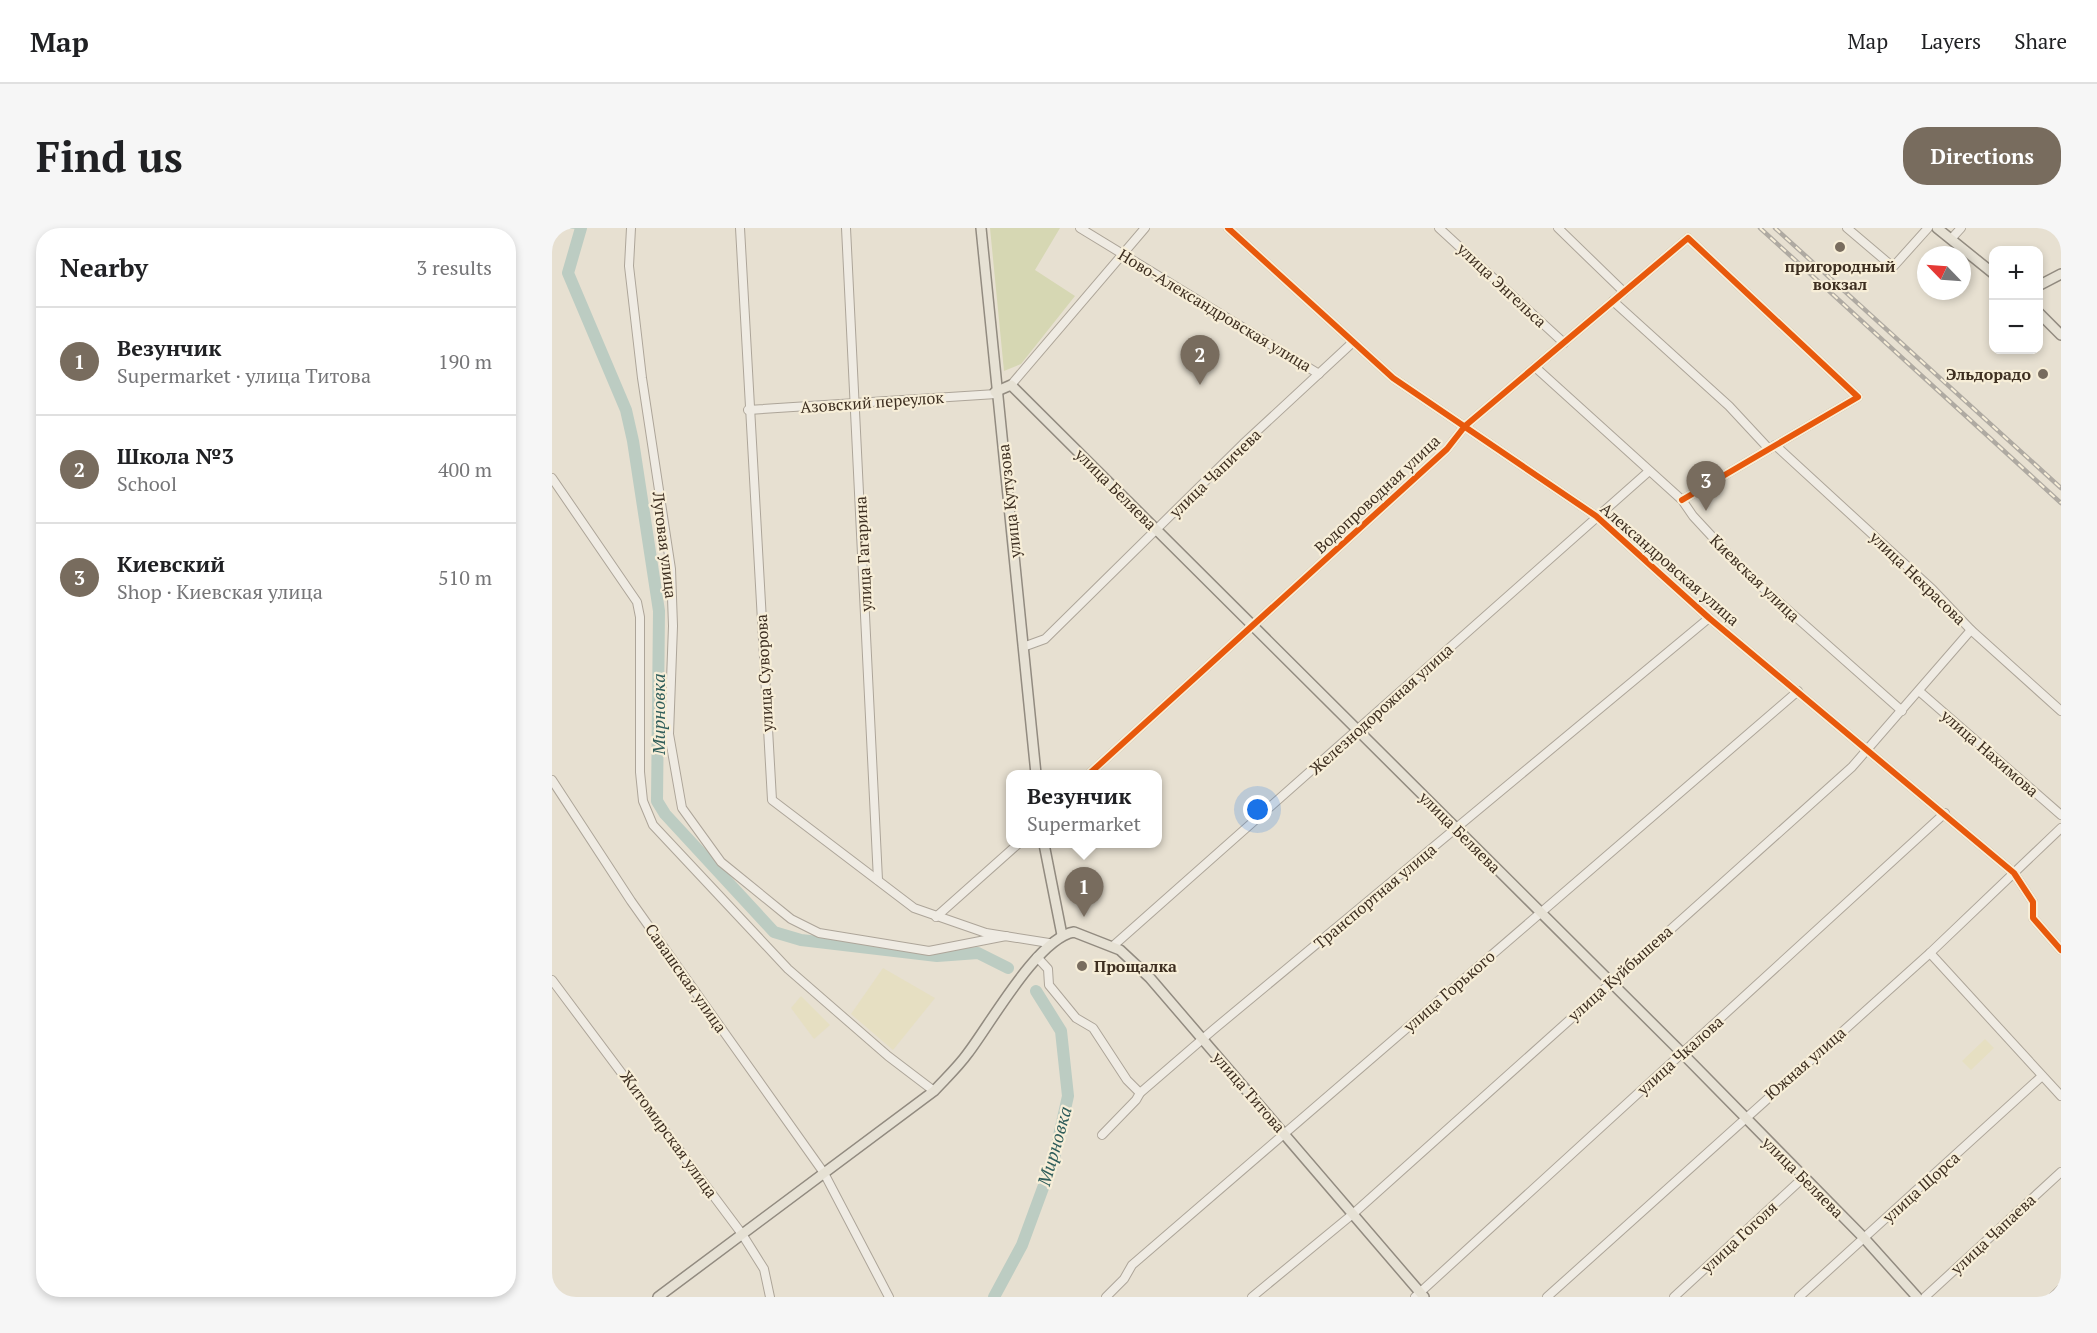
<!DOCTYPE html>
<html lang="en">
<head>
<meta charset="utf-8">
<style>
  body { margin:0; font-family:"PT Serif",serif; background:#f6f6f6; color:#202124 }
  .controls { position:absolute; right:18px; top:18px; display:grid; overflow:hidden; border-radius:12px; box-shadow:0 3px 9px #0003 }
  .controls button { width:54px; height:54px; display:grid; place-items:center; padding:0; border:0; border-bottom:2px solid #e0e0e0; background:#fff; color:#202124; font:30px sans-serif }
  .compass { position:absolute; left:1365px; top:18px; width:54px; height:54px; border-radius:50%; background:#fff; box-shadow:0 3px 9px #0003; rotate:295deg }
  .you { position:absolute; left:706px; top:582px; width:21px; height:21px; margin:-15px; border:4px solid #fff; border-radius:50%; background:#1a73e8; box-shadow:0 0 0 9px #1a73e833 }
  .badge { display:grid; place-items:center; width:39px; height:39px; border-radius:50%; background:#786c5e; color:#fff; font-size:20px; font-weight:700 }
  .pin { position:absolute; translate:-50% -50px; filter:drop-shadow(0 2px 3px #0008) }
  .pin::after { content:''; position:absolute; top:32px; width:21px; height:18px; background:inherit; clip-path:polygon(0 0,100% 0,50% 100%) }
  .popup { position:absolute; left:454px; top:542px; width:156px; height:78px; box-sizing:border-box; display:grid; place-content:center; border-radius:12px; background:#fff; filter:drop-shadow(0 2px 4px #0005); font-size:20px; white-space:nowrap; color:#757577 }
  .popup b { font-size:22px; color:#202124 }
  .popup::after { content:''; position:absolute; left:50%; top:100%; margin-left:-12px; border:12px solid transparent; border-top-color:#fff }
  .list { margin:0; padding:0; list-style:none }
  h2 { display:flex; justify-content:space-between; align-items:center; height:78px; margin:0; padding:0 24px; font-size:26px }
  h2 small { font-size:20px; font-weight:400; color:#757577 }
  .list li { display:grid; grid-template-columns:39px 1fr auto; gap:18px; align-items:center; box-sizing:border-box; height:108px; padding:0 24px; border-top:2px solid #e0e0e0 }
  .list b { display:block; font-size:22px; white-space:nowrap }
  .list p { margin:0; font-size:20px; white-space:nowrap; color:#757577 }
  .list em { font-size:20px; font-style:normal; color:#757577 }
  .map { position:relative; flex:none; width:1509px; height:1069px; overflow:hidden; border-radius:24px }
  header { display:flex; align-items:center; gap:36px; box-sizing:border-box; height:84px; padding:0 30px; background:#fff; border-bottom:2px solid #e0e0e0 }
  header strong { font-size:28px }
  nav { display:flex; gap:33px; margin-inline-start:auto; font-size:21px }
  .intro { display:flex; align-items:center; justify-content:space-between; box-sizing:border-box; height:144px; padding:0 36px }
  h1 { margin:0; font-size:42px }
  .button { padding:15px 27px; border-radius:24px; background:#786c5e; color:#fff; font-size:21px; font-weight:700 }
  main { display:flex; gap:36px; padding:0 36px }
  aside { flex:1; background:#fff; border-radius:24px; box-shadow:0 3px 9px #0003 }
  .map>svg:first-child { display:block }
</style>
</head>
<body>
<header>
<strong>Map</strong>
<nav><a>Map</a><a>Layers</a><a>Share</a></nav>
</header>
<div class="intro"><h1>Find us</h1><a class="button">Directions</a></div>
<main>
<aside>
<h2>Nearby<small>3 results</small></h2>
<ul class="list">
<li><span class="badge">1</span><div><b>Везунчик</b><p>Supermarket · улица Титова</p></div><em>190 m</em></li>
<li><span class="badge">2</span><div><b>Школа №3</b><p>School</p></div><em>400 m</em></li>
<li><span class="badge">3</span><div><b>Киевский</b><p>Shop · Киевская улица</p></div><em>510 m</em></li>
</ul>
</aside>
<div class="map">
<svg width="1509" height="1069" viewBox="0 0 1509 1069">
  <rect width="100%" height="100%" fill="#e7e0d1"/>
  <g fill="#e6dfc2">
    <path d="M331,740l52,30 -42,52 -42,-36z"/>
    <path d="M249,768l29,29 -16,14 -23,-31z"/>
    <path d="M1433,811l9,9 -23,22 -9,-9z"/>
  </g>
  <path fill="#d6d7b3" d="M438,0h70l-25,42 40,26 -54,68 -17,7z"/>
  <g fill="none" stroke-linecap="round" stroke-linejoin="round">
    <path stroke="#bcccc2" stroke-width="2" d="M0,0h25"/>
    <g stroke="#bcccc2" stroke-width="12">
      <path d="M29,0l-13,45 58,137 7,31 26,170 -2,190 8,13 109,118 27,8 136,16 41,-3 30,15"/>
      <path d="M442,1069l28,-52 32,-87 14,-62 -7,-65 -25,-40"/>
    </g>
    <g stroke="#ada599" stroke-width="10">
      <g id="minor">
        <path d="M79,0l-2,38 13,112 29,191 2,57 -4,108 13,74 39,54 70,57 28,14 110,18 77,-15"/>
        <path d="M188,0l32,572 142,108 72,25 63,10"/>
        <path d="M294,0l32,652"/>
        <path d="M528,0l239,146"/>
        <path d="M676,0l165,150 203,138 113,102 305,255 19,29v16l28,32"/>
        <path d="M887,0l125,115"/>
        <path d="M1006,0l66,64"/>
        <path d="M1295,0l46,39 35,-39"/>
        <path d="M1399,11l10,-11"/>
        <path d="M1061,73l116,105 40,43"/>
        <path d="M983,139l147,133 11,16 51,55 158,140"/>
        <path d="M459,157l134,-157"/>
        <path d="M196,182l248,-16"/>
        <path d="M1223,217l157,144 39,41 90,81"/>
        <path d="M0,250l85,124 3,15v155l3,29 10,24 135,144 100,87 46,35"/>
        <path d="M471,419l22,-8 198,-195 109,-101"/>
        <path d="M1367,463l142,124"/>
        <path d="M537,546l358,-325 18,-23 223,-188 170,159 -176,103"/>
        <path d="M0,552l79,121 193,272 65,124"/>
        <path d="M384,689l82,-73"/>
        <path d="M561,718l535,-474"/>
        <path d="M1378,725l131,143"/>
        <path d="M485,729l11,12 1,16 27,33 17,10 34,52 13,13"/>
        <path d="M0,752l190,254 22,35 6,28"/>
        <path d="M550,907l34,-35 4,-7 73,-63 496,-412"/>
        <path d="M554,1069l18,-18 8,-14 666,-574"/>
        <path d="M700,1069l102,-84 498,-446 119,-137"/>
        <path d="M863,1069l530,-484"/>
        <path d="M995,1069l383,-344 131,-125"/>
        <path d="M1122,1069l130,-120"/>
        <path d="M1247,1069l243,-221"/>
        <path d="M1373,1069l136,-125"/>
        <path d="M1501,1069l8,-8"/>
      </g>
    </g>
    <g stroke="#928b80" stroke-width="12">
      <g id="major">
        <path d="M429,0l55,546"/>
        <path d="M1385,0l57,46"/>
        <path d="M1486,58l23,-12"/>
        <path d="M1486,84l23,23"/>
        <path d="M443,164l16,-7 671,668 182,185 53,59"/>
        <path d="M492,616l18,91"/>
        <path d="M106,1069l276,-206c11,-12 24,-24 34,-38 23,-30 70,-115 106,-121l46,18 30,28 274,319"/>
      </g>
    </g>
    <use href="#minor" stroke="#efebe3" stroke-width="8"/>
    <use href="#major" stroke="#e6e1d4" stroke-width="9"/>
    <g stroke="#afaaa2" stroke-width="4.5">
      <g id="rail">
        <path d="M1208,0l301,275"/>
        <path d="M1223,0l286,260"/>
      </g>
    </g>
    <use href="#rail" stroke="#f7eed8" stroke-width="2" stroke-dasharray="7" stroke-linecap="butt"/>
    <g stroke="#f7eed8" stroke-width="10">
      <g id="cycleway">
        <path d="M676,0l165,150 203,138 113,102 305,255 19,29v16l28,32"/>
        <path d="M537,546l358,-325 18,-23 223,-188 170,159 -176,103"/>
      </g>
    </g>
    <use href="#cycleway" stroke="#e8590c" stroke-width="6"/>
  </g>
  <g fill="#786c5e" stroke="#f7eed8" stroke-width="2">
    <circle cx="1288" cy="19" r="6"/>
    <circle cx="1491" cy="146" r="6"/>
    <circle cx="530" cy="738" r="6"/>
  </g>
  <g text-anchor="middle" dominant-baseline="central" stroke-width="4.5" stroke-linejoin="round" paint-order="stroke">
    <g font-size="16" font-weight="bold" fill="#3d2e20" stroke="#f7eed8">
      <text x="1288" y="38">пригородный<tspan x="1288" dy="18">вокзал</tspan></text>
      <text x="1479" y="146" text-anchor="end">Эльдорадо</text>
      <text x="542" y="738" text-anchor="start">Прощалка</text>
    </g>
    <g font-size="16" fill="#3d2e20" stroke="#f7eed8">
      <text transform="translate(950 57) rotate(43)">улица Энгельса</text>
      <text transform="translate(663 82) rotate(31)">Ново-Александровская улица</text>
      <text transform="translate(320 174) rotate(-4)">Азовский переулок</text>
      <text transform="translate(663 245) rotate(-44)">улица Чапичева</text>
      <text transform="translate(564 261) rotate(45)">улица Беляева</text>
      <text transform="translate(825 266) rotate(-43)">Водопроводная улица</text>
      <text transform="translate(457 273) rotate(-96)">улица Кутузова</text>
      <text transform="translate(113 317) rotate(83)">Луговая улица</text>
      <text transform="translate(311 326) rotate(-93)">улица Гагарина</text>
      <text transform="translate(1118 336) rotate(41)">Александровская улица</text>
      <text transform="translate(1203 350) rotate(44)">Киевская улица</text>
      <text transform="translate(1366 350) rotate(44)">улица Некрасова</text>
      <text transform="translate(212 445) rotate(-93)">улица Суворова</text>
      <text transform="translate(829 481) rotate(-42)">Железнодорожная улица</text>
      <text transform="translate(1438 525) rotate(41)">улица Нахимова</text>
      <text transform="translate(908 604) rotate(45)">улица Беляева</text>
      <text transform="translate(823 668) rotate(-40)">Транспортная улица</text>
      <text transform="translate(1068 745) rotate(-42)">улица Куйбышева</text>
      <text transform="translate(134 750) rotate(55)">Савашская улица</text>
      <text transform="translate(897 763) rotate(-41)">улица Горького</text>
      <text transform="translate(1128 827) rotate(-42)">улица Чкалова</text>
      <text transform="translate(1253 835) rotate(-41)">Южная улица</text>
      <text transform="translate(697 864) rotate(49)">улица Титова</text>
      <text transform="translate(117 906) rotate(54)">Житомирская улица</text>
      <text transform="translate(1251 949) rotate(45)">улица Беляева</text>
      <text transform="translate(1369 959) rotate(-42)">улица Щорса</text>
      <text transform="translate(1441 1006) rotate(-43)">улица Чапаева</text>
      <text transform="translate(1187 1009) rotate(-43)">улица Гоголя</text>
    </g>
    <g font-size="18" font-style="italic" fill="#2f5d5a" stroke="#f7eed8">
      <text transform="translate(106 486) rotate(-90)">Мирновка</text>
      <text transform="translate(502 918) rotate(-74)">Мирновка</text>
    </g>
  </g>
</svg>
<div class="controls">
<button>+</button>
<button>−</button>
</div>
<svg class="compass" viewBox="-18 -18 36 36"><path d="M0-13l5 13h-10z" fill="#e53935"/><path d="M0 13l5-13h-10z" fill="#757577"/></svg>
<div class="you"></div>
<div class="pin badge" style="left:532px;top:689px">1</div>
<div class="popup"><b>Везунчик</b>Supermarket</div>
<div class="pin badge" style="left:648px;top:157px">2</div>
<div class="pin badge" style="left:1154px;top:283px">3</div>
</div>
</main>
</body>
</html>
